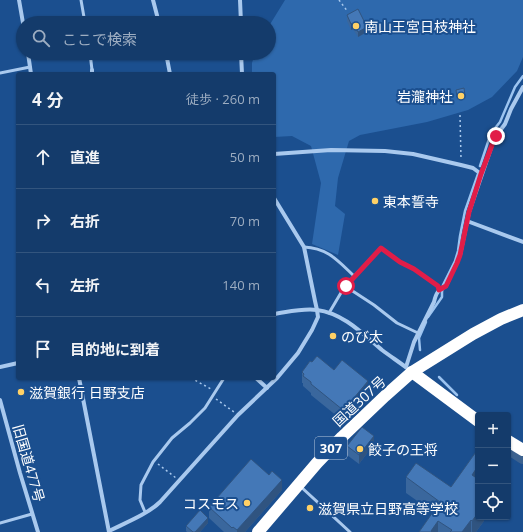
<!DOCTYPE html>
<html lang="ja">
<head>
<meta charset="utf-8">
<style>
  body { margin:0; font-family:"Open Sans","Noto Sans JP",sans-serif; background:#1d4271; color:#f1f3f6 }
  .controls { position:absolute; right:12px; bottom:12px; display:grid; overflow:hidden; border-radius:4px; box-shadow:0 1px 3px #0004 }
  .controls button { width:36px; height:36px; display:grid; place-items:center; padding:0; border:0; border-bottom:1px solid #33557e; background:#143b6b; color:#f1f3f6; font:20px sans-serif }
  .stop { position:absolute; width:12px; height:12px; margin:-9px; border:3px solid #e11d48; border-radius:50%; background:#fff }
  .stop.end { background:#e11d48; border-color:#fff; box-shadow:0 1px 4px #0008 }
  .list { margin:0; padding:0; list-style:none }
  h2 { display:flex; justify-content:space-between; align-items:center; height:52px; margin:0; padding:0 16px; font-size:17px }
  h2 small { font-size:13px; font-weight:400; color:#9dadc1 }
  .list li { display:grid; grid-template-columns:26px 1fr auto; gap:12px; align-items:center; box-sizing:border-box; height:64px; padding:0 16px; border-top:1px solid #33557e }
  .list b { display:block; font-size:15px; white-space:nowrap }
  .list em { font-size:13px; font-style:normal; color:#9dadc1 }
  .icon { flex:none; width:22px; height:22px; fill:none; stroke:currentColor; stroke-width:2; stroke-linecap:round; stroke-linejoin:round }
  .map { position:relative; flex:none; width:523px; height:532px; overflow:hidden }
  .search { position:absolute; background:#143b6b; box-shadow:0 1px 3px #0004; left:16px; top:16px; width:260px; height:44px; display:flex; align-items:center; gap:10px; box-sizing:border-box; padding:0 14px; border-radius:22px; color:#9dadc1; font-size:15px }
  .panel { position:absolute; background:#143b6b; box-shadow:0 1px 3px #0004; left:16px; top:72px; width:260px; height:308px; border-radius:4px }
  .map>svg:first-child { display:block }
</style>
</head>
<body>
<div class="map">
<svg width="523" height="532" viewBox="0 0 523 532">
  <rect width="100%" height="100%" fill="#1b4f8f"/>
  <path fill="#2e69ad" d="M285,0h238v57l-6,14 -25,26 -24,13 -41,12 -67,13 -11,6 -11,37 -3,28 10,8 -7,41 -26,-11 9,-61 -10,-37 -19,-10 -18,1v-63h-22v-11l3,-10h14v-27z"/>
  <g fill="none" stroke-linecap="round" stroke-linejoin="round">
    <g stroke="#9cc4f0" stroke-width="2.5">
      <path d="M480,166l9,-27 3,-7 8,-10 15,-35 8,-11"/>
      <path d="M428,317l14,-20v-5l1,-7 12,-24 3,-10 2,-15 5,-25 13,-37"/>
      <path d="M420,350l-1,-12 7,-16"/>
      <path d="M439,377l18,18"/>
    </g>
    <path stroke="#3c6290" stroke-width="14" d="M508,447l15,10"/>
    <g stroke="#a9c9ee" stroke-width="1.5" stroke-dasharray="2 3" stroke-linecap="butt">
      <path d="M339,0l9,12"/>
      <path d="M460,115l1,44"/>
      <path d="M191,378l20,11"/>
      <path d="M216,399l18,13"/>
      <path d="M158,464l18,14"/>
    </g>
    <g stroke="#a9c9ee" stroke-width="3">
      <path d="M81,0l4,23"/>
      <path d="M90,53l2,17"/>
      <path d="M0,73l30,-6"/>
      <path d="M304,247c24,1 34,14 50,29"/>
      <path d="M345,286l29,19 23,18 21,10"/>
      <path d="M329,313l16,-27 36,-38 19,14 14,7 24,17 1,3"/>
      <path d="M300,486l50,46"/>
      <path d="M145,512l-5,-12 1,-15 12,-23 19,-24 18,-15 15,-15 19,-30"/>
      <path d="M0,523l32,-9"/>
    </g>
    <g stroke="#a9c9ee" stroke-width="4">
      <path d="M19,0l4,23"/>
      <path d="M153,0l6,23"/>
      <path d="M240,0l1,23"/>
      <path d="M28,53l3,21"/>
      <path d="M166,53l4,21"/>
      <path d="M241,53l1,21"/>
      <path d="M92,70v4"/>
      <path d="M274,154l57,-4 54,1 28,3 48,11 12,3 8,6"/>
      <path d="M467,221l56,21"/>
      <path d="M274,314c14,-2 29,-6 43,-4 26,3 46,24 65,40 8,6 17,12 25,18"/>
      <path d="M0,367l18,-4"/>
      <path d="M406,367l8,-25 20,-40c2,-9 4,-12 12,-16l14,-31 9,-43 23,-67 4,-9 9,-12 6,-15 12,-22"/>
      <path d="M79,378l30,154"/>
      <path d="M256,378l11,10"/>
      <path d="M0,400l20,73 18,59"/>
      <path d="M109,531c16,-8 39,-17 51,-29l78,-87 39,-37 21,-25 14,-23 6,-13 -1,-7 -2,-9 -11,-54 -30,-49"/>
    </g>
    <g stroke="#fff" stroke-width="12">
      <path d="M412,372l66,49"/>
      <path d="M508,441l15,9"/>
      <path d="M258,532l59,-69 25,-26 43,-41 27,-24 61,-38 28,-15 22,-9"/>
    </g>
  </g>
  <g fill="#3a679d">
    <path d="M347,15l20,17 -9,5 -5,-8 -2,1 -4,-9z"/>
    <path d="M464,88l1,11 -8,1 -1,-10z"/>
    <path d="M312,362l22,8 34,22 -14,17v3l-8,9h-3l-32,-26v-2l-8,-7v-3h-1v-11z"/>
    <path d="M374,444l-15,20 -12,-9v-9z"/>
    <path d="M406,477l72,40 6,1v3l-8,11h-57l14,-20 -27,-19z"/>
    <path d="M282,490l-37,42h-21l-15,-14v-11z"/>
    <path d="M208,523l-8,9h-13l-1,-1v-5z"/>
  </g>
  <g fill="#305480">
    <path d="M353,23v6l-2,1v-6z"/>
    <path d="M367,27v5l-9,5v-5z"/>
    <path d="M368,381v11l-14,17v3l-8,9v-11l7,-11z"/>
    <path d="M374,436v8l-15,20v-9z"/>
    <path d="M478,466v16l-6,-7z"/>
    <path d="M282,480v10l-37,42h-8v-2z"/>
    <path d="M478,513v4h7l-1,1v3l-8,11h-4v-11z"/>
    <path d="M208,518v5l-8,9h-5z"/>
    <path d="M471,520v12h-9z"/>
    <path d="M438,521v11h-7v-1z"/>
  </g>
  <g fill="#4478b7" stroke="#305480">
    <path d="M358,9l9,18 -9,5 -5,-9 -2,1 -4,-9z"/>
    <path d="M464,88l1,8 -8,1 -1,-7z"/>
    <path d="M317,356l17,14 8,-10 26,21 -15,18 1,2 -8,9h-3l-32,-26v-2l-8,-6 1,-2 -2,-2 8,-11 2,1z"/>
    <path d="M362,427l12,9 -15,19 -12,-9z"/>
    <path d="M478,449v17l-6,9 6,4v34l-6,8 -1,-1 -9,12h-12l2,-2 -14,-9 -7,10 1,1h-13l21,-30 -34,-25 10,-14 35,24z"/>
    <path d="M251,459l18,16 3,-4 10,9 -45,50 -4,-3 -1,1 -23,-21z"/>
    <path d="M200,510l8,8 -13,14h-2l-7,-6z"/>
  </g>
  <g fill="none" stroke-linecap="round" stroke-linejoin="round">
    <path stroke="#e11d48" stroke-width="5" d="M346,286l35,-38 19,14 14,7 24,17 1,4 7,-4 11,-23 3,-8 9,-43 12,-38 11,-29 4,-9"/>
  </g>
  <g fill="#ffd166" stroke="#1b4f8f" stroke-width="1.5">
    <circle cx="356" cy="26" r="4"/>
    <circle cx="461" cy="96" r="4"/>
    <circle cx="375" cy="201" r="4"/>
    <circle cx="333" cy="336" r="4"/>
    <circle cx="21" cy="392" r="4"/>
    <circle cx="360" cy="449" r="4"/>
    <circle cx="247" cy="503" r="4"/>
    <circle cx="310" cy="508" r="4"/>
  </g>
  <g text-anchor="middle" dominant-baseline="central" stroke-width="4" stroke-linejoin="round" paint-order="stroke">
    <rect fill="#1b4f8f" stroke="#bbcadd" stroke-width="1" x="315" y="437" width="32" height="22" rx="3"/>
    <g font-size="13" font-weight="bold" fill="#fff">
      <text x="331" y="448">307</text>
    </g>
    <g font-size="14" fill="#fff" stroke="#1b4f8f" text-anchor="start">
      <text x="364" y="26">南山王宮日枝神社</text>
      <text x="453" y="96" text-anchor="end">岩瀧神社</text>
      <text x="383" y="201">東本誓寺</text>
      <text x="341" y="336">のび太</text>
      <text x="29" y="392">滋賀銀行 日野支店</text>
      <text x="368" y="449">餃子の王将</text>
      <text x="239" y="503" text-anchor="end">コスモス</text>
      <text x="318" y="508">滋賀県立日野高等学校</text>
    </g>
    <g font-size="14" fill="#fff" stroke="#1b4f8f">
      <text transform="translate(359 401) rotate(-43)">国道307号</text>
      <text transform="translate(29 463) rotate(74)">旧国道477号</text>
    </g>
  </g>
</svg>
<div class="controls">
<button>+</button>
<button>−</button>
<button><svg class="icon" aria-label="locate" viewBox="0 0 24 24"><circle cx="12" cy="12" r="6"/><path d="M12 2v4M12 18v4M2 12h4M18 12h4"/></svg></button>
</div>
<div class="stop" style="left:346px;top:286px"></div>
<div class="stop end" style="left:496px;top:136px"></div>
<div class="search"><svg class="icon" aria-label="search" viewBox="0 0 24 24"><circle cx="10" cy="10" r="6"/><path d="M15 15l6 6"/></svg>ここで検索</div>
<section class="panel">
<h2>4 分<small>徒歩 · 260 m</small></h2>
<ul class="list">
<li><svg class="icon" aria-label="ahead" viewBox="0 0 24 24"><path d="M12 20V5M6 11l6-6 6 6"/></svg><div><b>直進</b></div><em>50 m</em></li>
<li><svg class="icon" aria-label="right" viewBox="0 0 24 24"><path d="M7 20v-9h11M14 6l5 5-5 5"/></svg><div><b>右折</b></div><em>70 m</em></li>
<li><svg class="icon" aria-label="left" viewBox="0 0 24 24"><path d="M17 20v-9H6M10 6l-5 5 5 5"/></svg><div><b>左折</b></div><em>140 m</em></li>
<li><svg class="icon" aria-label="arrive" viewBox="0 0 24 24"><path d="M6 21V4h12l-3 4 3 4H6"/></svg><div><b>目的地に到着</b></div></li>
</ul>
</section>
</div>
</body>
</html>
